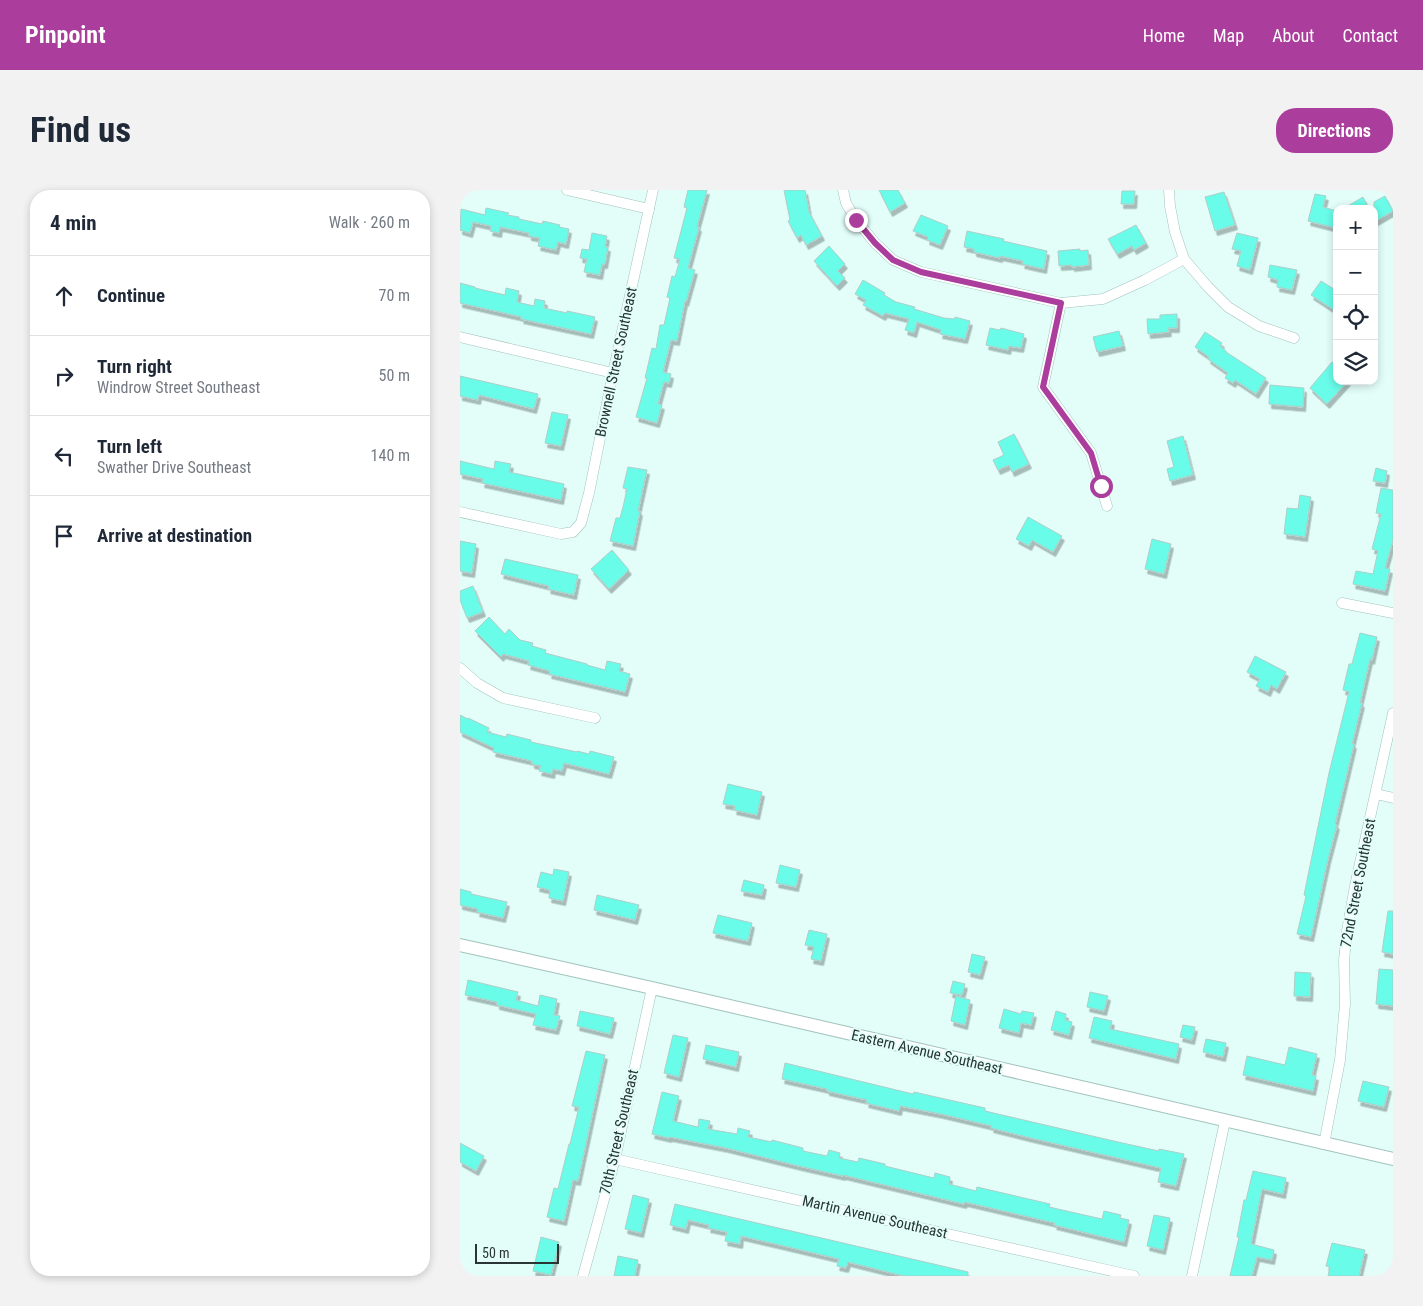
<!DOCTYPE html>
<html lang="en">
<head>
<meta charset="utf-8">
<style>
  body { margin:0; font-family:"Roboto Condensed",sans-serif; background:#f2f2f3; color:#1f2937 }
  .controls { position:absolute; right:15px; top:15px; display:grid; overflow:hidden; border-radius:10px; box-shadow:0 2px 8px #0003 }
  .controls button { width:45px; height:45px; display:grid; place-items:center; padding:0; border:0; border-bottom:1px solid #e0e1e3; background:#fff; color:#1f2937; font:25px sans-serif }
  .scale { position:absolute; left:15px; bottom:12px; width:84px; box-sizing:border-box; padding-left:5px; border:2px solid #283533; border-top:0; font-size:14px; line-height:18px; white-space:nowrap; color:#283533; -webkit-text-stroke:4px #e3fef9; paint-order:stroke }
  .stop { position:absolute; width:15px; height:15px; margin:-11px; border:4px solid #ab3d9c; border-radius:50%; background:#fff }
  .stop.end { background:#ab3d9c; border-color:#fff; box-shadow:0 1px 5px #0008 }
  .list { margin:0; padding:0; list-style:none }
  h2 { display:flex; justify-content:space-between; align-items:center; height:65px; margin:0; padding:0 20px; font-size:21px }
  h2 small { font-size:16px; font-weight:400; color:#747a83 }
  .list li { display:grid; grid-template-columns:32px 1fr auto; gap:15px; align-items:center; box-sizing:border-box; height:80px; padding:0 20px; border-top:1px solid #e0e1e3 }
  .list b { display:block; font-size:19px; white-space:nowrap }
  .list p { margin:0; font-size:16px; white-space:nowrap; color:#747a83 }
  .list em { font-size:16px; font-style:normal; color:#747a83 }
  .icon { flex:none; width:28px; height:28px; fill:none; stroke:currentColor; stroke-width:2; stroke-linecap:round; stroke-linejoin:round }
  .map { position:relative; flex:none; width:933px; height:1086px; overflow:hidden; border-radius:20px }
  header { display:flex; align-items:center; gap:30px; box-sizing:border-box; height:70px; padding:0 25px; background:#ab3d9c; color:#fff }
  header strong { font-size:24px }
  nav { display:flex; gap:28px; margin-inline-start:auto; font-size:18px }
  .intro { display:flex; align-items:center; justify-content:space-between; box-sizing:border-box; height:120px; padding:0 30px }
  h1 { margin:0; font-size:35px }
  .button { padding:12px 22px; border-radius:20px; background:#ab3d9c; color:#fff; font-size:18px; font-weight:700 }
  main { display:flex; gap:30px; padding:0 30px }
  aside { flex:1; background:#fff; border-radius:20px; box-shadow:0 2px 8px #0003 }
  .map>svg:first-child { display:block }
</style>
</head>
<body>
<header>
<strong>Pinpoint</strong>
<nav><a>Home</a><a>Map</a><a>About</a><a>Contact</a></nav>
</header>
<div class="intro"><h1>Find us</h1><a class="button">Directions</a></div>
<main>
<aside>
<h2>4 min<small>Walk · 260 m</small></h2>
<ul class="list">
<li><svg class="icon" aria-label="ahead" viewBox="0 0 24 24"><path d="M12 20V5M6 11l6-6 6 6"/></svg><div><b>Continue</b></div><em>70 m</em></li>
<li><svg class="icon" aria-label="right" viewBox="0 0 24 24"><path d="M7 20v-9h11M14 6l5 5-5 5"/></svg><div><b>Turn right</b><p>Windrow Street Southeast</p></div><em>50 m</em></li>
<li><svg class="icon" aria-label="left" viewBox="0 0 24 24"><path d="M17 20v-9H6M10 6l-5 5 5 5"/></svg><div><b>Turn left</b><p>Swather Drive Southeast</p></div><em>140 m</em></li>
<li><svg class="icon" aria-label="arrive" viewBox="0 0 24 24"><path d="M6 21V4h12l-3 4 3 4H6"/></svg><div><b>Arrive at destination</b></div></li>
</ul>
</aside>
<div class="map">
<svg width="933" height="1086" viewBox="0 0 933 1086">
  <defs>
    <filter id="shadow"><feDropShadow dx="2.5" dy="4.5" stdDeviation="0" flood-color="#0004"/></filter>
  </defs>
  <rect width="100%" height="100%" fill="#e3fef9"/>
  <g fill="#68fce9" stroke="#adcec8" filter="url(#shadow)">
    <path d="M228,0h19l-10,37h2l-11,41 7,2 -9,32 -1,-1 -8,40 -6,-1 -8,32 8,2 -2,9 -5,-1 -6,22 4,1 -5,18 -21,-6 11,-39h-2l7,-30 4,1 4,-24h4l6,-27 -3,-1 5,-21 3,1 5,-18 -6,-1 13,-50 -3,-1z"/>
    <path d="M324,0h21l4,22 13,24 -16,9 -5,-10 -4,3 -9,-17 2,-1z"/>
    <path d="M419,0h19l7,13 -15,9z"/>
    <path d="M662,1h13l-1,13h-13z"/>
    <path d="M764,2l11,33 -20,6 -10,-34z"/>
    <path d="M855,4l11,2 -3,11 14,4 -1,17 -28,-7z"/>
    <path d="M925,6l8,15 -19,11v-20z"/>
    <path d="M903,7l6,12h-26z"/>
    <path d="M26,18l23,5 -2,2 12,2v2l23,5 1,-3 17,4 -1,2 10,2 -3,15 -8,-2 -2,8 -18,-4 2,-8 -11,-2v-3l-29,-6 -1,6 -9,-2 1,-5 -18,-4 -3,11 -10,-3 1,-21 24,6z"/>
    <path d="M461,25l27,11 -8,19 -13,-5 1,-3 -15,-6z"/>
    <path d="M676,35l10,18 -12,7 -2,-4 -15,8 -9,-15z"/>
    <path d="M507,41l37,8 -1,2 44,10 -3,18 -22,-5 1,-3 -23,-5v2l-26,-6v-3l-10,-2z"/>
    <path d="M132,43l15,3 -2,11h3l-3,17h-3l-2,11 -16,-3 3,-13 -7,-1 2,-9 7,1z"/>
    <path d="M777,43l21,5 -8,32 -13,-4 4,-15 -9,-2z"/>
    <path d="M369,56l16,18 -7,7 7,7 -8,8 -23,-25z"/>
    <path d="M620,59v2l8,-1 1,15 -17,2v-2l-13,1 -1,-15z"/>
    <path d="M810,75l27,5 -5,20 -15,-3 1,-7 -10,-3z"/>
    <path d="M403,90l22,13 -1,2 12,7 19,5 -1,2 30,9 11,1v-2l15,4 -5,18 -25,-5 1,-4 -24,-8 -3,11 -9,-3 4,-11 -24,-6 -2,3 -20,-11 3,-5 -11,-6z"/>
    <path d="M861,91l16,10v21l-26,-17z"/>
    <path d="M0,93l15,4v1l30,7 1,-7 13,3 -2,11 17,4 1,-7 10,2 -1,7 23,5v-2l28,6 -4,17 -70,-15 1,-2 -62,-14z"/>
    <path d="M717,124v14h-9l1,4 -21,2 -1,-15h13v-4z"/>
    <path d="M530,138l10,2 1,-2 23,6 -3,14 -12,-2 -1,4 -22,-5z"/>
    <path d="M659,141l4,15 -26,6 -4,-15z"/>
    <path d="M745,142l17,11 -2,3 6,5v1l40,26 -10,16 -21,-14 -2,3 -8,-5 3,-5 -20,-14 1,-2 -14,-10z"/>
    <path d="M872,172l5,4v15h11l-21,23 -17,-16z"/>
    <path d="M0,186l78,18 -4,15 -55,-14 -1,5 -18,-4z"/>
    <path d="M810,195l34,3 -1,19 -34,-3z"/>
    <path d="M92,222l16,3 -7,31 -16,-3z"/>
    <path d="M554,244l15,30 -17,8 -3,-7 -11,5 -5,-10 11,-5 -6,-13z"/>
    <path d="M723,246l10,39 -23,6 -3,-12 7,-2 -7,-26z"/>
    <path d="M0,271l34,8 1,-8 16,3 -2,8 55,12 -3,16 -79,-17 1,-4 -23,-5z"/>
    <path d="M168,277l19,3 -9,41h2l-7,35 -23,-5 6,-23h4l3,-11 4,-18 -4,-1z"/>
    <path d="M916,278l11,3 -2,12 -12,-2z"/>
    <path d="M921,298l12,2v50l-8,28 5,1 -5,22 -32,-7 3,-13 17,3 5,-23 -6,-2 9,-35 -5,-1z"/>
    <path d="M840,305l11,2 -6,40 -21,-3 3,-26 11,1z"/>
    <path d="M568,327l34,19 -9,16 -21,-12 -3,6 -13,-7z"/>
    <path d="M692,349l19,5 -7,30 -19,-5z"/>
    <path d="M0,351l16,3 -4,29 -12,-2z"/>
    <path d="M152,360l17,20 -20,19 -18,-20z"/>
    <path d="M45,369l73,16 -4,20 -26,-6 1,-3 -48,-12z"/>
    <path d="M13,396l10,26 -16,6 -7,-18v-9z"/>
    <path d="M29,427l16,17 4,-5 11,11 13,3 -1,3 14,4 -1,3 42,11v1l18,5 2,-9 14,3 -2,7 11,3 -5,18 -76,-18 1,-3 -22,-6 1,-4 -26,-7 -2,3 -26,-26z"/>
    <path d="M900,443l17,4 -5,23 -2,-1 -10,44h2l-10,41h2l-19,80 2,1 -9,34 -17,78 -14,-3 9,-38 -2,-1 25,-122 20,-81 -6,-2 6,-26h3z"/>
    <path d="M795,466l31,16 -9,17 -6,-4 -3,7 -12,-6 4,-7 -13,-7z"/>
    <path d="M0,525l8,4v-1l21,10 -2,4 19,5 1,-3 24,6v2l46,10v-1l12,3 1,-3 24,6 -5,17 -45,-11 -2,8 -9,-2 -1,5 -13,-3 2,-5 -9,-2v-3l-39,-9 1,-4 -34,-16z"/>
    <path d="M268,594l34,8 -5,23 -23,-5 1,-4 -12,-2z"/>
    <path d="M320,675l20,5 -4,17 -20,-4z"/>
    <path d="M94,679l15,3 -6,29 -14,-3 1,-8 -13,-3 4,-15 12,3z"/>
    <path d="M284,690l20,5 -2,10 -21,-4z"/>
    <path d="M0,699l11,3v2l36,8 -4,16 -26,-6 1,-3 -18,-4z"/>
    <path d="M137,705l42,10 -4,15 -41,-10z"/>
    <path d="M928,721h5v43l-11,-2z"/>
    <path d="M258,725l34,8 -4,18 -35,-8z"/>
    <path d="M349,740l18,4 -6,27 -10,-2 3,-12 -9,-2z"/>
    <path d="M512,764l13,3 -5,18 -12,-3z"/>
    <path d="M919,779l14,1v36l-17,-2z"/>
    <path d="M835,782l16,1 -1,24 -16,-1z"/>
    <path d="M8,790l50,12 -2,8 22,6 2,-11 17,4 -3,16 6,1 -4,14 -23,-5 3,-11 -39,-9v-3l-32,-7z"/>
    <path d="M493,791l12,3 -3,11 -12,-2z"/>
    <path d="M630,802l18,4 -4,15 -17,-4z"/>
    <path d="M496,806l14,4 -5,25 -14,-4z"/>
    <path d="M544,819l17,5 1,-3 12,2 -3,12 -10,-2 -2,10 -20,-5z"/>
    <path d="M120,821l34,7 -4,16 -33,-8z"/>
    <path d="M596,821l10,3 -1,6 7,2 -3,13 -18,-5z"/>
    <path d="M634,827l18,4 -2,8 69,15 -3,15 -87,-21z"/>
    <path d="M723,835l12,2 -3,13 -12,-3z"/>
    <path d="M213,845l15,3 -9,39 -15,-4z"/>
    <path d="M746,849l20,4 -3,14 -20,-5z"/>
    <path d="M246,855l33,7 -3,15 -33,-8z"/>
    <path d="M829,857l28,7 -5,21 4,1 -3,15 -70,-16 4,-19 38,9z"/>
    <path d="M126,861l19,4 -27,126 -5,-1 -9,41 -17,-4 7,-29 4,1 11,-45h1l9,-37 -7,-1z"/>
    <path d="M325,873l128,31 1,-2 71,16v3l133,31 41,9v-2l25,5 -8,32 -18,-4 3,-14 -130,-30 -40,-10 1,-2 -51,-12 -41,-8 -1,5 -33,-8 1,-3 -40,-9v-2l-45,-10z"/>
    <path d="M903,891l26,6 -5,20 -26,-6z"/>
    <path d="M202,902l17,4 -6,25 25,6 1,-8 11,2 -2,8 29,5 1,-6 12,3 -2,6 24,5v-2l31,8v3l24,5 2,-6 11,3 -1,5 19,4 1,-4 26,6v2l49,12 1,-5 15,4 -1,7 27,7 1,-4 73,17 -1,3 53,12 2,-8 17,4 -1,3 9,2 -5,22 -70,-17 1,-2 -90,-21 -1,2 -121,-29v1l-44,-10 -73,-18 -56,-11 -1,1 -17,-4z"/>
    <path d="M0,953l24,13 -8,15 -16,-9z"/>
    <path d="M793,981l33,7 -3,16 -21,-5 -11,55 23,6 -2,10 -15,-3 -5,19h-22l9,-39h-2l7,-37h2z"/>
    <path d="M173,1005l16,4 -8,34 -16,-4z"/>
    <path d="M215,1014l293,68v4h-64l-56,-14 -2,6 -9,-2 2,-7 -59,-14 -39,-9 -1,8 -15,-3 2,-9 -19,-4 1,-3 -21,-5 -2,9 -16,-4z"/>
    <path d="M694,1025l16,3 -7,32 -16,-4z"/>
    <path d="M81,1047l18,5 -8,33 -18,-4z"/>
    <path d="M872,1053l33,7 -6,26h-31l2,-9 -4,-1z"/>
    <path d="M158,1066l20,4 -3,16h-21z"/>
  </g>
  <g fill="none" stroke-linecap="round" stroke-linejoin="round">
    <g stroke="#a1c2bc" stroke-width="11">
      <g id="minor">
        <path d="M107,0l82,19"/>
        <path d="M383,0l3,13 10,17 19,23 18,17 28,12 140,31 42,-4 42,-19 39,-21"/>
        <path d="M709,0l1,16 5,26 9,27 24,28 20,20 31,19 35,12"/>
        <path d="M601,113l-18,84 48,66 16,53"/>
        <path d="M0,147l153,36"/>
        <path d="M0,322l101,22 12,-2 8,-9 8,-30 24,-120 40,-183"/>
        <path d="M882,413l51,10"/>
        <path d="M0,478l17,15 26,15 92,20"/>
        <path d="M916,604l17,4"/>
        <path d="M864,954l16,-84 5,-56 -1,-44 3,-29 8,-45 38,-173"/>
        <path d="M155,969l519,117"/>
        <path d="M123,1086l32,-117 37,-171"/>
        <path d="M732,1086l33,-155"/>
      </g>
    </g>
    <g stroke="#a1c2bc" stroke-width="14">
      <path id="tertiary" d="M0,755l192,43 741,171"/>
    </g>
    <use href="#minor" stroke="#fff" stroke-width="10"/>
    <use href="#tertiary" stroke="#fff" stroke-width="12"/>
  </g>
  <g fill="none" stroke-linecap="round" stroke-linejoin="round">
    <path stroke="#ab3d9c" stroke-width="6" d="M396,30l19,23 18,17 28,12 140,31 -18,84 48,66 10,33"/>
  </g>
  <g text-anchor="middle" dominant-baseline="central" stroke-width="4" stroke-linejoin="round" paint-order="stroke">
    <g font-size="15" fill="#283533" stroke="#e3fef9">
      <text transform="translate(156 172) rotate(-78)">Brownell Street Southeast</text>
      <text transform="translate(898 693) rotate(-79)">72nd Street Southeast</text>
      <text transform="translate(467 862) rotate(13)">Eastern Avenue Southeast</text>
      <text transform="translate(159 942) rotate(-77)">70th Street Southeast</text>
      <text transform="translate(415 1027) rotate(13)">Martin Avenue Southeast</text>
    </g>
  </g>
</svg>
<div class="controls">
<button>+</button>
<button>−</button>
<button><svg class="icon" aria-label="locate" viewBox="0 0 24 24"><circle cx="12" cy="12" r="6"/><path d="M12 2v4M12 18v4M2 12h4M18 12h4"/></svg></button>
<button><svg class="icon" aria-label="layers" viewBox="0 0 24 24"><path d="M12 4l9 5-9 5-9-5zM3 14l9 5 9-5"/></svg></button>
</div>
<div class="scale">50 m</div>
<div class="stop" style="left:641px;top:296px"></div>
<div class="stop end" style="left:396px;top:30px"></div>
</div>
</main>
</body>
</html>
